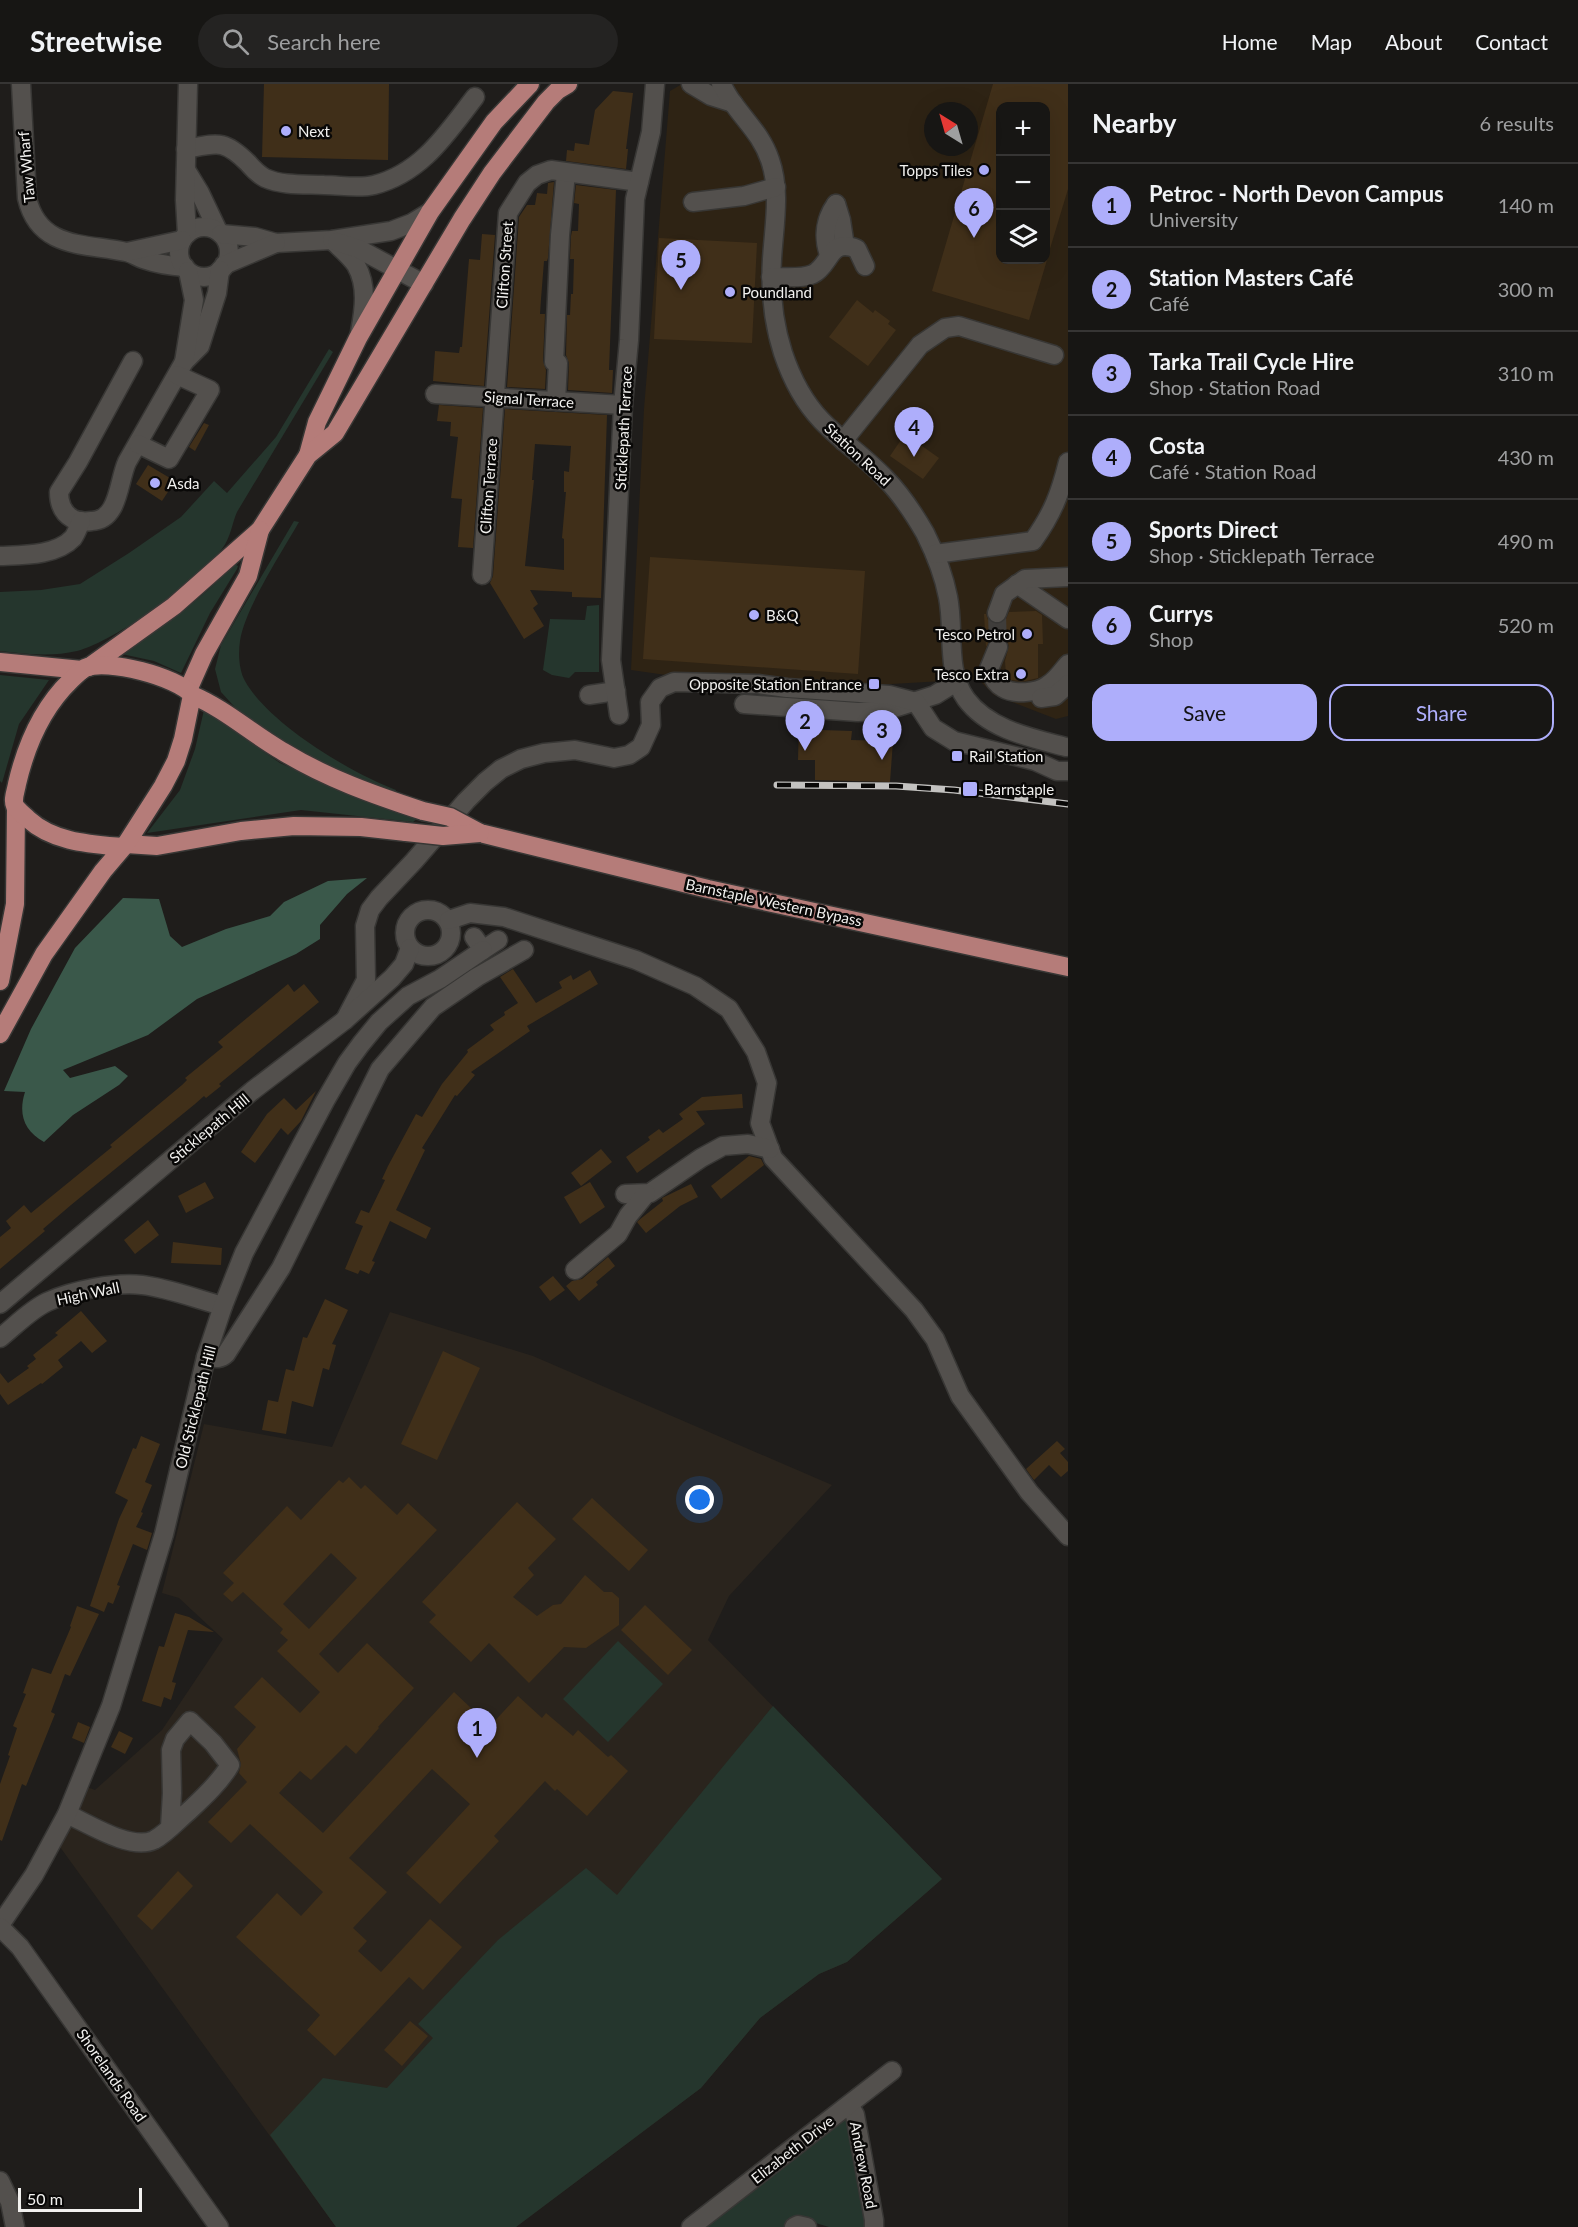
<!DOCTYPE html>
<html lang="en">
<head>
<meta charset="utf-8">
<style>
  body { margin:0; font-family:Lato,sans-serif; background:#242322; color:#f1f3f6 }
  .controls { position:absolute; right:18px; top:18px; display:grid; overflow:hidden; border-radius:12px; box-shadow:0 6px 24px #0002 }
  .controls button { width:54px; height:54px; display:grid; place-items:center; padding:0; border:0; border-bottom:2px solid #363534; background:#171614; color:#f1f3f6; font:30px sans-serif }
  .compass { position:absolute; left:924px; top:18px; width:54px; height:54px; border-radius:50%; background:#171614; box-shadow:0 6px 24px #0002; rotate:323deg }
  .scale { position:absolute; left:18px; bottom:15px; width:124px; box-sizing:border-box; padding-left:6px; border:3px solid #f2f1ef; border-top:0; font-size:16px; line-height:21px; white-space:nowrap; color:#f2f1ef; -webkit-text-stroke:4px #090807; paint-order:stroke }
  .you { position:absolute; left:700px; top:1416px; width:21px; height:21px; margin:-15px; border:4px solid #fff; border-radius:50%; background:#1a73e8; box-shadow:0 0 0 9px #1a73e833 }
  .badge { display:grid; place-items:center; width:39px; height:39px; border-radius:50%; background:#aeaefb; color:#111; font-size:20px; font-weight:700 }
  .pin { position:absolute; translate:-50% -50px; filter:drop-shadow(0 2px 3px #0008) }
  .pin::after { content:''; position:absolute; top:32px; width:21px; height:18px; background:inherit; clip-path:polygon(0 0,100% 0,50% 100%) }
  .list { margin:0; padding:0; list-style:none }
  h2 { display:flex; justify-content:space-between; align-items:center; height:78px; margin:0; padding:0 24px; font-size:26px }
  h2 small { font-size:20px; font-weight:400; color:#9e9fa0 }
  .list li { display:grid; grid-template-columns:39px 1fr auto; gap:18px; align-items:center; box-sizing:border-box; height:84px; padding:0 24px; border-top:2px solid #363534 }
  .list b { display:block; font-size:22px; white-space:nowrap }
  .list p { margin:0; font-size:20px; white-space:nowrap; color:#9e9fa0 }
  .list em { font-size:20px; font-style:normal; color:#9e9fa0 }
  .actions { display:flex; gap:12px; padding:18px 24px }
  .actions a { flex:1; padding:14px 0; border:2px solid #aeaefb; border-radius:18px; text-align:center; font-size:21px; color:#aeaefb }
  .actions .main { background:#aeaefb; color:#111 }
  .icon { flex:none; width:33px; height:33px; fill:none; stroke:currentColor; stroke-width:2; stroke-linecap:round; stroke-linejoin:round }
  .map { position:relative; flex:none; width:1068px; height:2143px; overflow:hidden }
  header { display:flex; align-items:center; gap:36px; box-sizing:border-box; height:84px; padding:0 30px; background:#171614; border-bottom:2px solid #363534 }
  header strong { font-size:28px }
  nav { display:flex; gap:33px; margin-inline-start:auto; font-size:21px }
  .search { width:420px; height:54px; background:#242322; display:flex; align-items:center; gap:15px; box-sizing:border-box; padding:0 21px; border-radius:33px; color:#9e9fa0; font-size:22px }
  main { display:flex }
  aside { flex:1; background:#171614 }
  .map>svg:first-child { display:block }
</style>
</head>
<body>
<header>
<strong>Streetwise</strong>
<div class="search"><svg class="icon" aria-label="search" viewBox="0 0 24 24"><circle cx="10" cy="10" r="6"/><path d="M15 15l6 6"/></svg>Search here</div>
<nav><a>Home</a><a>Map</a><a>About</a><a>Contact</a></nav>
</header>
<main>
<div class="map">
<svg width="1068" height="2143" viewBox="0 0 1068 2143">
  <rect width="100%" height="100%" fill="#1f1d1b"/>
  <path fill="#2e2314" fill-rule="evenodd" d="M682,0h386v632l-12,3 -62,-24 -16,-16 -104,6 -161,-10h-47l-35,-5 13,-261 26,-318zM1000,22h46v154h-46zM933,27h36v36h-36z"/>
  <path fill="#2a241d" d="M390,1228l143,44 299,129 -103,111 -21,44 234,239 -95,83 -28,12 -59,44 -59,70 -185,139h-180l-276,-380 27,-60 8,3 67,-60 61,-91 -44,-41 -17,-5 42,-169 128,23z"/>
  <g fill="#25362d">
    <path d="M329,265l4,3 -96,160c-5,11 -6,25 -15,37 -24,32 -106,92 -145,102 -25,6 -51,3 -77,0v-59l41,-2 39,-6 49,-31 52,-36 33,-36 13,12 49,-56z"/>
    <path d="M294,437l5,1c-17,30 -54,86 -59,119 -2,13 -1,29 5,40 24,43 106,92 151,109l-1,5 -62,-26 -53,-28 -39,-27 -20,-22 -6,-23 6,-24z"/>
    <path d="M233,479l5,3 -1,3 -27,44 -29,60 -27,-12 -37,-8c41,-25 86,-51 116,-90z"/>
    <path d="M599,521v67h-24l-6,6 -17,-3 -9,-5 7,-51 35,1 2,-14z"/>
    <path d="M0,591l49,5 -30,44 -17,59 -2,-2z"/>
    <path d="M204,626l76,53 90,40 49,14 -6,5 -112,-12 -154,23 33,-43 15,-41z"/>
    <path d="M618,1557l45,43 -55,58 -45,-43z"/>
    <path d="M773,1622l169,173 -95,83 -28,12 -59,44 -59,70 -185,139h-180l-66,-92 53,-57 64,10 46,-50 -15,-14 80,-84 88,-72 31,27z"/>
    <path d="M847,2032l20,111h-38l-27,-8 -17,8h-82z"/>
  </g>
  <path fill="#3a584a" d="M367,794l-20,16 -27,31v14l-24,15 -99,45 -49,36 -85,35 7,8 45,-12 13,10 -9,9 -46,30 -29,27c-20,-11 -26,-28 -19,-50l-21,-1 27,-62 44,-81 48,-50 36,1 11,37 12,11 44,-18 44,-13 14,-14 44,-21z"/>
  <g fill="#402f19" fill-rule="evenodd">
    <path d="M264,0h125l-1,76 -126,-3z"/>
    <path d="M993,0h75v105l-19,63h-3v-146h-46v154h47l-18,60 -97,-29z"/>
    <path d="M613,7l20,2 -7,56h2l-2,20 -60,-8 1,-11 7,1 1,-8 14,2 6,-35z"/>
    <path d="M554,98l-6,76 -1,3h-3l-3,38 -1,15h5l-2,47 3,9 -1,19 -38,-2 12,-170 8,-12h8l2,-12 10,1 1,-11z"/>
    <path d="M576,101l40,5 -7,180h4l-1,23 -44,-3 1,-27 -3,-8 1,-40h3l1,-21h2l1,-35h-4l1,-23 1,-5h6l1,-27 -5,-1z"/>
    <path d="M482,150l13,1 -11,151 -51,-5 2,-30 24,2 1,-6h2l7,-88 11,1z"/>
    <path d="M659,154l98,5 -5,100 -98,-4z"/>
    <path d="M857,216l16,13 2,-3 15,11 -2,3 8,6 -28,36 -39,-29z"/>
    <path d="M439,321l44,3 -10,140 -15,-1 4,-48 -11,-1 7,-61 -8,-1 1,-14 -14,-1z"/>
    <path d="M505,325l102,6 -6,183 -29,-1v-5l-42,-2 8,14 -5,4 11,18 -20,13 -34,-56 3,-7zM535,360l36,2 -2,26 -5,-1v21h2l-4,46 2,1v31l-39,-4 9,-86h-2z"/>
    <path d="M204,339l5,2 -14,26 -6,-4z"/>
    <path d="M905,350l34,24 -16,21 -33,-23z"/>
    <path d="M148,381l27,16 -13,20 -26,-17z"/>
    <path d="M650,473l215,14 -7,103 -215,-15z"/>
    <path d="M1036,527l6,4 1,29h-5v34l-13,3 -14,-1 -5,-4 -1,-15 4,-15 -2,-5 -5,-5h-6l-5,3 -5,8 -2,-33h2l2,6 5,3 5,1 7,-3 4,-9z"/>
    <path d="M799,641l22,1v4l31,1 -1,9 42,1 -3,41 -75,-2v-20h-17z"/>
    <path d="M513,885l23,34 26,-15 -3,-6 12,-7 2,5 17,-10 8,14 -71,42 3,5 -59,41 4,3 -18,21 -2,-1 -33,53 3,2 -29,60 35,18 -5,11 -36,-18 -18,40 3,1 -6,12 -9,-4 -2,4 -13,-5 18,-43 -8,-3 6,-13 8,3 16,-33 -3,-1 6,-13 28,-52 6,3 20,-33 26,-32 -1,-2 27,-20 -4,-5 15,-10 -1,-3 14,-9 -18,-26z"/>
    <path d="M288,900l6,8 10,-8 15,18 -100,82 2,2 -15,12 -2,-2 -9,8 -124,101 -28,24 2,2 -45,38v-32l11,-9 -5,-7 18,-16 7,8 81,-66 -2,-2 72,-60 5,-5 -2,-2 38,-31 -5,-5z"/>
    <path d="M316,1007l-15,30 -13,14 -7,-7 -26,35 -14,-11 26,-38 17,-16 12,12z"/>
    <path d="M742,1010l1,14 -47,3 9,13 -68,49 -11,-16 24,-17 -2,-3 11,-8 4,4 20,-14 -4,-5 23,-17z"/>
    <path d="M601,1065l11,13 -31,24 -10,-13z"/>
    <path d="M749,1072l12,3 3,6 -43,34 -10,-13z"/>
    <path d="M205,1098l9,16 -28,15 -8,-17z"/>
    <path d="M590,1098l15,25 -25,17 -16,-27z"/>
    <path d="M691,1100l7,13 -18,9 -34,27 -9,-11 2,-2 24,-19 -1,-3z"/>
    <path d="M148,1136l11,15 -24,19 -11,-14z"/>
    <path d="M173,1158l49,6 -1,17 -50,-2z"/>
    <path d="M608,1173l7,9 -19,16 2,3 -19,16 -13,-15 6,-5 10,-2z"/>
    <path d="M553,1192l12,14 -15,11 -11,-14z"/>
    <path d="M325,1215l23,11 -16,34 4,1 -7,25 -6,-2 -10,39 -21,-6 -6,33 -24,-4 6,-30 10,2 8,-33 8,2 9,-34 4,1z"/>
    <path d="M81,1227l26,30 -15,12 -11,-12 -23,19 5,7 -21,17 -1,-1 -33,22 -8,-11v-21l8,10 21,-15 -2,-2 9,-7 -3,-4 25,-20 -3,-2z"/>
    <path d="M443,1267l37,17 -43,92 -36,-16z"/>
    <path d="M141,1352l19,8 -15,38 7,3 -11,27 2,1 -7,14 16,6 -5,17 -14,-6 -16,41 3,1 -7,18 -5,-2 -4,10 -14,-6 29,-87 9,-19 -13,-7 18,-45 3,1z"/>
    <path d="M1057,1357l8,8 -5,4 8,9v9l-7,6 -12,-12 -15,15 -8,-11z"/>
    <path d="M349,1393l12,12 4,-4 32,30 11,-12 29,27 -118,124 19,19 29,-30 47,45 -36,39 1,1 -23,26 -10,-9 -35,35 -11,-9 -21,22 44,40 131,-141 36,34 28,-30 24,22 4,-5 27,23 5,-6 30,27 3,-2 17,16 -41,45 -30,-27 -2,2 -10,-10 -51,55 5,5 -59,63 -34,-31 64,-69 -38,-35 -83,89 38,34 -34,36 14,13 -9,10 23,21 49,-53 32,28 -39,43 -14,-13 -74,79 -28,-26 13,-15 -84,-78 41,-44 24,23 22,-24 -73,-68 -19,19 -23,-21 39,-40 -8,-9 2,-9 -4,-15 19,-22 -22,-20 28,-30 38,36 20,-21 -43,-41 11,-11 -8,-7 3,-4 -40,-37 -11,10 -9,-8 11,-11 -11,-10 64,-67 14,14 38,-40 4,3zM331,1469l26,25 -48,51 -26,-25z"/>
    <path d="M592,1414l56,52 -19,21 -57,-52z"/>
    <path d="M517,1418l39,37 -28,29 6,7 -21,22 24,19 16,-11 8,-1 24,-29 19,17h8l7,6v27l-33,23 -22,-1 -35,36 -40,-40 -18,19 -42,-40 7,-7 -14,-13z"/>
    <path d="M645,1521l47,45 -24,25 -47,-45z"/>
    <path d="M77,1522l22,8 -29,62 -5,-2 -14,38 4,2 -29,72 -4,-2 -20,57 -2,-1v-56l10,-28 -2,-1 9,-27 -4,-2 13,-32 -3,-1 9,-25 19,6 20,-47 -1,-1z"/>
    <path d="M175,1529l14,4 25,15 -26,-2 -16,52 4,1 -5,17 -7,-3 -3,10 -19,-6 17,-55 5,1z"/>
    <path d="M78,1638l12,5 -6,16 -12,-5z"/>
    <path d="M119,1647l14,7 -8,16 -14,-7z"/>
    <path d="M178,1787l15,15 -41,44 -15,-14z"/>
    <path d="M410,1937l18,15 -26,30 -18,-16z"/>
  </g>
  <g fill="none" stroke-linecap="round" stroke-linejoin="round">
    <path stroke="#3f3d3b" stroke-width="18" stroke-dasharray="18 9" stroke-linecap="butt" d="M997,529l1,34"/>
    <g stroke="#383735" stroke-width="21">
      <g id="minor">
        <path d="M21,0l6,114c12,52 59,45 99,54 6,1 11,5 17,7 14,5 27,7 42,8"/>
        <path d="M691,0l20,12 22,7"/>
        <path d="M721,0c4,6 7,13 12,19 14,20 29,33 37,57 11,31 4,66 2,99 -2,32 1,63 11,94 8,24 21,49 38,67 20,21 44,37 64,58 16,16 29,36 40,55 10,20 19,43 23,64 7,34 -3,73 18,102 23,31 66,39 100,48"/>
        <path d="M186,65c32,-6 38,-10 62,14 5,6 10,11 17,15 18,8 40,6 59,7 16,0 34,4 50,0 48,-12 73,-52 101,-88"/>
        <path d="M186,86l14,23 18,38"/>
        <path d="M693,118l51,-6 32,-9"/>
        <path d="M836,120l5,16 4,26"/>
        <circle cx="204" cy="168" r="25"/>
        <path d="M187,150l-2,-34 3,-116"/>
        <path d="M221,150l34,3 21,6 56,-3 59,-9 21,-8 18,-11"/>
        <path d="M332,156c8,8 18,16 24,25 12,21 8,45 4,67"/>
        <path d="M337,158l22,7 65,35"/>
        <path d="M127,168l55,-12"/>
        <path d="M829,171c-6,-18 -4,-36 7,-51"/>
        <path d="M224,181l52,-22"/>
        <path d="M771,193c13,0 31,2 42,-3 18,-9 16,-37 44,-25l8,17"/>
        <path d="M133,277l-55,101 -19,30c0,11 3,21 14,27 6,3 12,3 19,2 27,-1 26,-39 35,-59l57,-100 16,-16 17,-53 3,-23"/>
        <path d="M184,278l10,-62 -6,-29"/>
        <path d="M435,310l188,11"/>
        <path d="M556,317l2,-38 -4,-1 6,-127 6,-62"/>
        <path d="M843,357l77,-96 25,-17 14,-2 95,29"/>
        <path d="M138,360l31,15 41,-69 -33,-15"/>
        <path d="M935,470l98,-13c20,-28 27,-47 35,-79"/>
        <path d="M0,472c22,-1 56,0 73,-18 3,-4 6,-12 8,-17"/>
        <path d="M482,491l26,-362 19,-30 10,-8 14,-5 88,12"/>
        <path d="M1017,500l51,35"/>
        <path d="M997,529l7,-19 21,-15 43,-2"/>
        <path d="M998,563l-9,22c3,8 7,15 14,19 11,7 35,5 45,-3 8,-5 14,-14 20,-21"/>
        <path d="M589,611l27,-4"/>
        <path d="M1041,614l14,-2 13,-12"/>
        <path d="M744,620l114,8 30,-2 47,-15 21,-13"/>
        <path d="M619,631l-8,-55 12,-255 6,-65 6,-141 16,-67 4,-48"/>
        <circle cx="428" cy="849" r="23"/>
        <path d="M449,836l21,-7 34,4 132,43 59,26 34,23 27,43 11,31 -7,40 13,35 141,152 21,29 25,57 69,96 39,44"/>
        <path d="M474,853l9,13 15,-10"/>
        <path d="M345,936l21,-40 -1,-54 5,-16 9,-12 35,-37 52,-60 19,-19 16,-13 20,-10 23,-6 31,-3 39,8 15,-3 12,-8 10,-22 -1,-23 10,-14 14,-6 84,2 29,4 102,7 27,7 17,26 21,13 81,20 22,10h11"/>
        <path d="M625,1110l25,-1 51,-35 22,-12 25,-2 22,5"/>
        <path d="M575,1186l43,-36 10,-18 18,-22"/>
        <path d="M0,1220l252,-213 93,-71 47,-42 12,-14 6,-16"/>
        <path d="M0,1254c15,-12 30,-28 47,-36 26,-12 68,-20 95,-17 27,3 54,14 81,21"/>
        <path d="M206,1273c8,1 14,3 20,-3l55,-86 99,-199 53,-62 44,-30 47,-27"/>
        <path d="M67,1730c22,10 64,37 87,26 13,-7 25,-21 36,-30 14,-13 31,-29 40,-45l-17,-22 -23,-22 -15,18 -4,11 1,43 -2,34"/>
        <path d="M0,1841l34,-50 33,-61 44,-108 53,-172 42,-177 17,-51 21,-53 81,-152 22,-38 14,-19 18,-22 29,-26 32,-17 43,-29"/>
        <path d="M0,1843l20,20 199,280"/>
        <path d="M849,2021l6,10 19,105v7"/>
        <path d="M0,2097l10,21 5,25"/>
        <path d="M691,2143l201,-156"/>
        <path d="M794,2143l4,-2 9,2"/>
      </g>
    </g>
    <g stroke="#383735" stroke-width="21">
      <g id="major">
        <path d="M308,371l9,-33 41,-84 72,-126 64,-90 36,-38"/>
        <path d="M0,578l82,8"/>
        <path d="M89,583l85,-61 86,-76 48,-75 27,-22 127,-214 30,-46 54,-71 12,-12 10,-6"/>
        <path d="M188,606l16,-36 44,-78 12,-46"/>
        <path d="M192,611c33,14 59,38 90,56 44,27 92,44 141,60"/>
        <path d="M480,749l228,56 360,78"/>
        <path d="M126,760l31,2 84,-15 53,-5 67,1 45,5"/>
        <path d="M0,897l15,-77 1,-96"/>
        <path d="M0,950l44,-80 59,-83 23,-27 37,-58 13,-25 7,-22 9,-44c-14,-18 -86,-37 -107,-27 -5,3 -10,8 -14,12 -29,28 -45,65 -54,104 -1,7 -5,15 -2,22 3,5 9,9 13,13 25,23 61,25 94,28"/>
      </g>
    </g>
    <use href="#minor" stroke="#53504d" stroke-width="18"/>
    <use href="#major" stroke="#b57c79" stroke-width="18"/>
    <g stroke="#c3c2c0" stroke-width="7">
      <path id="rail" d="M777,701l119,1 58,4 114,14"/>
    </g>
    <use href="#rail" stroke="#090807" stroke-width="4.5" stroke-dasharray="14" stroke-linecap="butt"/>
    <g stroke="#383735" stroke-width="21" stroke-linecap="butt">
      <g id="major-bridge">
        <path d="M423,727l27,6 30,16"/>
        <path d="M406,748l37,4 37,-3"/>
      </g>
    </g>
    <use href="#major-bridge" stroke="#b57c79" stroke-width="18"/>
  </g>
  <g fill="#aeaefb" stroke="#090807" stroke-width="2">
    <circle cx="286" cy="47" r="6"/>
    <circle cx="984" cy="86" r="6"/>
    <circle cx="730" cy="208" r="6"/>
    <circle cx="155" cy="399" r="6"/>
    <circle cx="754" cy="531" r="6"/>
    <circle cx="1027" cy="550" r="6"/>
    <circle cx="1021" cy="590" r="6"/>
    <rect x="868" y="594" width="12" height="12" rx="3"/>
    <rect x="951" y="666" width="12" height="12" rx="3"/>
    <rect x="962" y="697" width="16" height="16" rx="3"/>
  </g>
  <g text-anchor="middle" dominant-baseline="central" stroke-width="5" stroke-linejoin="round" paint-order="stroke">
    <g font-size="15" fill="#f2f1ef" stroke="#090807" text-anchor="start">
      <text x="298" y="47">Next</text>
      <text x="972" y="86" text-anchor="end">Topps Tiles</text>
      <text x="742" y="208">Poundland</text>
      <text x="167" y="399">Asda</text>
      <text x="766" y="531">B&amp;Q</text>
      <text x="1015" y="550" text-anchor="end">Tesco Petrol</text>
      <text x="1009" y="590" text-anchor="end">Tesco Extra</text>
      <text x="862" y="600" text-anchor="end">Opposite Station Entrance</text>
      <text x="969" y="672">Rail Station</text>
      <text x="984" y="705">Barnstaple</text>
    </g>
    <g font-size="15" fill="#f2f1ef" stroke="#090807">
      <text transform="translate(26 83) rotate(-95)">Taw Wharf</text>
      <text transform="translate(504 181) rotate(-86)">Clifton Street</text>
      <text transform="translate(529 315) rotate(4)">Signal Terrace</text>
      <text transform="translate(623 344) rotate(-87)">Sticklepath Terrace</text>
      <text transform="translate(858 370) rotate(43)">Station Road</text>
      <text transform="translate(488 402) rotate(-86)">Clifton Terrace</text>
      <text transform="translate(774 818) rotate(12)">Barnstaple Western Bypass</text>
      <text transform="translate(209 1044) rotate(-40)">Sticklepath Hill</text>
      <text transform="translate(88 1209) rotate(-12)">High Wall</text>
      <text transform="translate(195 1323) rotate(-76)">Old Sticklepath Hill</text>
      <text transform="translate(112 1991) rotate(55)">Shorelands Road</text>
      <text transform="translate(792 2065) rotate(-38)">Elizabeth Drive</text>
      <text transform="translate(864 2081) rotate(79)">Andrew Road</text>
    </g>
  </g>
</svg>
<div class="controls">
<button>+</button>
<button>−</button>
<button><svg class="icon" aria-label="layers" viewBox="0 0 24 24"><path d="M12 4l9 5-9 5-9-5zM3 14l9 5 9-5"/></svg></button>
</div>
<svg class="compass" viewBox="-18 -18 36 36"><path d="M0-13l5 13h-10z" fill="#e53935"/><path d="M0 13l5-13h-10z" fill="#9e9fa0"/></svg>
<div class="scale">50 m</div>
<div class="you"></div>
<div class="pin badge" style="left:477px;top:1674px">1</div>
<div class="pin badge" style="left:805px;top:667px">2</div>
<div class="pin badge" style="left:882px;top:676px">3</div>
<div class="pin badge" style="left:914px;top:373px">4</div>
<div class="pin badge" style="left:681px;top:206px">5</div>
<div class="pin badge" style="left:974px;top:154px">6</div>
</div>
<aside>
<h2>Nearby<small>6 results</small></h2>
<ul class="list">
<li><span class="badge">1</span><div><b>Petroc - North Devon Campus</b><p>University</p></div><em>140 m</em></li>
<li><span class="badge">2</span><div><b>Station Masters Café</b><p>Café</p></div><em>300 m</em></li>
<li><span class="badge">3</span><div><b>Tarka Trail Cycle Hire</b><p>Shop · Station Road</p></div><em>310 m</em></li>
<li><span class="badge">4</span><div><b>Costa</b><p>Café · Station Road</p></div><em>430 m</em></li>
<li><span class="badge">5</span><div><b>Sports Direct</b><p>Shop · Sticklepath Terrace</p></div><em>490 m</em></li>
<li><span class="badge">6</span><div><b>Currys</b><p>Shop</p></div><em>520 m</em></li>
</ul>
<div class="actions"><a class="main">Save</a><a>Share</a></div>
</aside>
</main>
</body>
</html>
